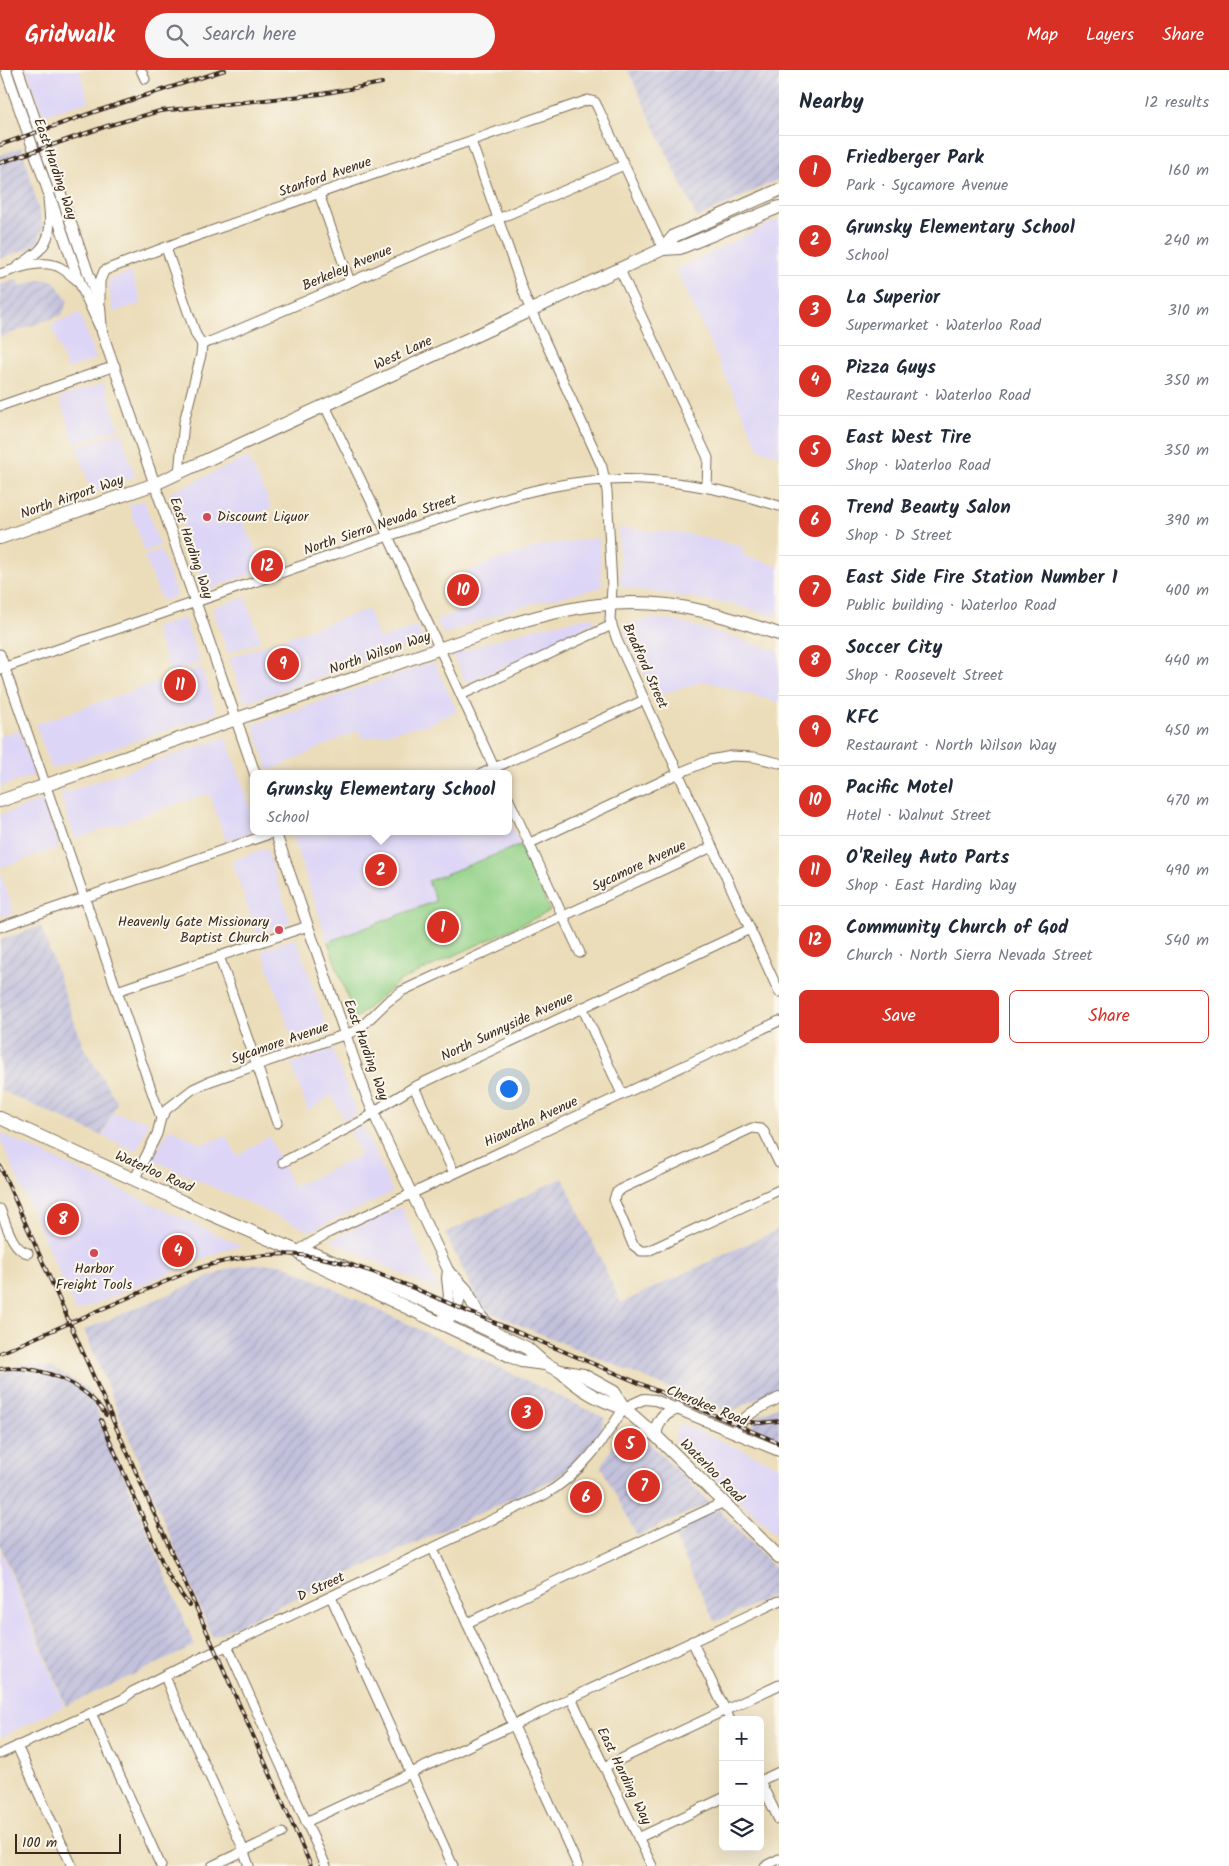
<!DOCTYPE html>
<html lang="en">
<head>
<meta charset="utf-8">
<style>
  body { margin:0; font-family:Kalam,sans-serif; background:#f6f6f7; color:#1f2937 }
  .controls { position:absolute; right:15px; bottom:15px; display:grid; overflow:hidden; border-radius:8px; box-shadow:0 5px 20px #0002 }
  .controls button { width:45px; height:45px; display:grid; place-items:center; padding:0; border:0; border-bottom:1px solid #e0e1e3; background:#fff; color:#1f2937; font:25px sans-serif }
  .scale { position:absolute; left:15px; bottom:12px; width:106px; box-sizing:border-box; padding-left:5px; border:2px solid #3b2a1e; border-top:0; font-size:14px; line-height:18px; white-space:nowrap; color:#3b2a1e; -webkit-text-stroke:4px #fbf7ec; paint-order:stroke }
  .you { position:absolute; left:508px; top:1018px; width:18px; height:18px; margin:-12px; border:4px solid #fff; border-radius:50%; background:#1a73e8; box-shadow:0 0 0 8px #1a73e833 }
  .badge { display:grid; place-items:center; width:32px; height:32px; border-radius:50%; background:#d93025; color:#fff; font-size:16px; font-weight:700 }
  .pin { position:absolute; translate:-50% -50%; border:2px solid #fff; box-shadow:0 1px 5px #0006 }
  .popup { position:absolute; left:250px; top:700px; width:262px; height:65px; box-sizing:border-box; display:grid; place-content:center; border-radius:8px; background:#fff; filter:drop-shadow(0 1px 4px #0005); font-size:16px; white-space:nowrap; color:#747a83 }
  .popup b { font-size:19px; color:#1f2937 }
  .popup::after { content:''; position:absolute; left:50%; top:100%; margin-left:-10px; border:10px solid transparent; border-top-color:#fff }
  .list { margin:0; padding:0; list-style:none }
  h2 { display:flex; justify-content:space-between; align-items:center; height:65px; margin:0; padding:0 20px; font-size:21px }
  h2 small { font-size:16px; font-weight:400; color:#747a83 }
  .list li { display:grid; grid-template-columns:32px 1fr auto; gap:15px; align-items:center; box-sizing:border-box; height:70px; padding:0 20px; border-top:1px solid #e0e1e3 }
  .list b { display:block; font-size:19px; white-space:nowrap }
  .list p { margin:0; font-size:16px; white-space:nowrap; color:#747a83 }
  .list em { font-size:16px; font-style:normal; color:#747a83 }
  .actions { display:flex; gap:10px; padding:15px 20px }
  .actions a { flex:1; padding:11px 0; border:1px solid #d93025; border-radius:8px; text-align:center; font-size:18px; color:#d93025 }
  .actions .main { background:#d93025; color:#fff }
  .icon { flex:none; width:28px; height:28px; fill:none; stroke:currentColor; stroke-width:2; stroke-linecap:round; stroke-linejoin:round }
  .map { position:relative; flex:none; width:779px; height:1796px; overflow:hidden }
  header { display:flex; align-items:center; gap:30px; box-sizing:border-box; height:70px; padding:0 25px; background:#d93025; color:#fff }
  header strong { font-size:24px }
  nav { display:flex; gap:28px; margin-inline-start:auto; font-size:18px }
  .search { width:350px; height:45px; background:#f6f6f7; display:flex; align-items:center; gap:12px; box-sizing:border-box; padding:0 18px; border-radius:28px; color:#747a83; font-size:19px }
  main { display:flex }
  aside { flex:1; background:#fff }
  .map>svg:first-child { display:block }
</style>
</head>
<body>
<header>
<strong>Gridwalk</strong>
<div class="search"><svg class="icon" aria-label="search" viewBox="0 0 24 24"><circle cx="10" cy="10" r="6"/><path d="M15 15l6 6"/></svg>Search here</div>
<nav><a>Map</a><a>Layers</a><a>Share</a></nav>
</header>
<main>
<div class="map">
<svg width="779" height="1796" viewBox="0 0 779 1796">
  <defs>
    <pattern id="industrial-furrows" width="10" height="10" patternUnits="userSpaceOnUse" patternTransform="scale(1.25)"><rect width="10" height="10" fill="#c2c1dc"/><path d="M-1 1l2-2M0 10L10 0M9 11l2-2" fill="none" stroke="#a8a6bc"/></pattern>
  </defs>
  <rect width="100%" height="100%" fill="#fbf7ec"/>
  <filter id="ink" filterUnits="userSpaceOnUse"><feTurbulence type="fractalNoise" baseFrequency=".02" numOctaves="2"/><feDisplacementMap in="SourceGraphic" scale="10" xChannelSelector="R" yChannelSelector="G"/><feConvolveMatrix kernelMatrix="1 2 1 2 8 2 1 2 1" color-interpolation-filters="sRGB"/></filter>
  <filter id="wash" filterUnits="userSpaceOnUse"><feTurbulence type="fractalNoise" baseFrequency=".0096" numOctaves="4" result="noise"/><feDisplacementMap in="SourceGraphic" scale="20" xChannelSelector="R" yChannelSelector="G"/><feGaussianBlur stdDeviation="1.12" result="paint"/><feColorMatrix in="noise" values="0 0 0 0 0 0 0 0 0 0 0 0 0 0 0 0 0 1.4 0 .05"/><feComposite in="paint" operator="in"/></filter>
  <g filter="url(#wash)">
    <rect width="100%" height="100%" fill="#ebddb9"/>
    <g fill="#ddd5f6">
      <path d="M27,0h52l10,31 -46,15z"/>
      <path d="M779,149v236l-20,-6 -83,-180z"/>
      <path d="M131,202l11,31 -29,9 -5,-32z"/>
      <path d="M80,243l16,46 -29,10 -16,-45z"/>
      <path d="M104,313l15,45 -44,16 -16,-46z"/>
      <path d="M121,362l14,45 -43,16 -15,-46z"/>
      <path d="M248,387l24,51 -30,12 23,49 -59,21 -36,-97z"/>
      <path d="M144,430l16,46 -16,5 -15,-46z"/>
      <path d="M618,458l71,6 55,13 -2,8 37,11v47l-4,-1 -1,4 -47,-13 -106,-16z"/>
      <path d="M599,468l3,49 -83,20 -76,27 -7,-14 28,-11 -14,-31 49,-19 44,-14z"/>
      <path d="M161,480l16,46 -15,5 -18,-45z"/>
      <path d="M245,527l16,44 -33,12 -16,-45z"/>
      <path d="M368,539l11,30 38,-13 7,15 -179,62 -16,-45z"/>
      <path d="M590,547l7,3 -49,28 -82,35 -13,-28 30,-11 57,-17z"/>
      <path d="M184,548l16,45 -30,10 -16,-45z"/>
      <path d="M656,548l28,5 95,28v52l-74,-22 -50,15 -31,-65 6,-8z"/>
      <path d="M434,592l23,49 -28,13 -66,15 -4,-9 -90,41 -16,-46z"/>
      <path d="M201,597l16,46 -166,56 -15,-45z"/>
      <path d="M19,660l16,45 -35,12v-51z"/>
      <path d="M226,667l27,78 1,16h1l-29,10 -17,-48 -134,46 -15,-45z"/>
      <path d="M44,730l16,47 -60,21v-53z"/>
      <path d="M509,750l11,25 -91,36 7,20 -108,41 -35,-104 19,-7h196z"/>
      <path d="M266,778l25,74 -34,12 -25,-73z"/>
      <path d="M0,802l14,41 -14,4z"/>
      <path d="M296,868l32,92 -34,12 -32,-92z"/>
      <path d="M332,979l25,64 -13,8 -12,-26 -24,16 -17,-47z"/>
      <path d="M113,1043l36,8 -12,31 -34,-16z"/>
      <path d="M362,1055l31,67 -83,39 -157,-71 16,-32 33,16 24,-8 12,20 31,-20 24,51 68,-32 -11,-22z"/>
      <path d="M0,1063l242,113 -15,3 -151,63 -76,-174z"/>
      <path d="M401,1137l11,23 28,62 -110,-52z"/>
      <path d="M682,1354l97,42v72l-103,-97 -1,-10z"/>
      <path d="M0,1479l64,157 -64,32z"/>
    </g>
    <g fill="url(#industrial-furrows)">
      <path d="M628,0h151v13l-2,1 2,4v91l-82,39z"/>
      <path d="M22,77l21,79 -4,15 -9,7 -30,11v-104z"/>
      <path d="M17,209l4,7 21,-7 12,2 14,20 -6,14 -62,22v-52z"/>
      <path d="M41,856l42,120 34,56 -15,34 -102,-46v-150z"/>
      <path d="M563,1108l58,125 158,-74v159l-51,25 -246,-104 -37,-76z"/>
      <path d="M252,1194h30l323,154 -6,14 -19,26 -24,20 -344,159 -128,-307 144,-61z"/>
      <path d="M22,1294l29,3 37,22 107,257 -129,60 -66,-161v-172z"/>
      <path d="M779,1336v33l-28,-12 9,-12z"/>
      <path d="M630,1357l10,7 70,69 -73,33 -36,-69 17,-29 5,-6z"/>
      <path d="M718,1438l61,64v21l-64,29 -43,-90z"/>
    </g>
    <path fill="#93d288" stroke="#677e53" d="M520,775l30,66 -150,70 -45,38 -27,-77 108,-41 -8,-20z"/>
  </g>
  <g filter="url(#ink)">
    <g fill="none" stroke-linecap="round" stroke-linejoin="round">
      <g stroke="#796954" stroke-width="11">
        <g id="minor">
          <path d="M141,0l4,9"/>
          <path d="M471,71l55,158 76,168 5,24 5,96 -2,33 7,20 162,352"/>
          <path d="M319,124l31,88"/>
          <path d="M166,178l30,87 6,9"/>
          <path d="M16,198c6,-5 13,-9 19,-14 19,-14 15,-35 13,-55"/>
          <path d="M619,198l89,190 -1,29"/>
          <path d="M0,204c18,-6 44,-16 61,-6 7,4 13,10 19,15"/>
          <path d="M100,232v-21l4,-10 4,-2 74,-28 406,-141 7,2 3,6 65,141"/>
          <path d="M202,274l10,-3 412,-176"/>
          <path d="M0,336l115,-40"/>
          <path d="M325,336l63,130 109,238"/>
          <path d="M179,403l5,-51 17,-67 1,-11"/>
          <path d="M0,584l161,464"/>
          <path d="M0,599c112,-39 224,-76 336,-115 35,-12 69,-24 104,-35 50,-17 98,-33 150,-38 65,-6 127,6 189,25"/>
          <path d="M461,625l151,-70"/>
          <path d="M481,704l163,-74"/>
          <path d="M508,728l72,155"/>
          <path d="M530,773l149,-70 31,-13 22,-4 22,1 25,6"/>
          <path d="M0,857l278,-96"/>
          <path d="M219,886l58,167"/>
          <path d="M117,921l191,-65"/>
          <path d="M582,937l40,87"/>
          <path d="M414,1017l40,86"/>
          <path d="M283,1092l81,-42 20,-15 30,-18 336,-158"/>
          <path d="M779,1093l-15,-31 -3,-3 -9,-1 -129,60 -7,5 -2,7 19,45 8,6h7l131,-61"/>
          <path d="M134,1110l23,-46 4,-16 6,-9 26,-20 15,-7 150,-52 29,-28 15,-11 310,-144"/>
          <path d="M0,1139c6,14 12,41 28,44"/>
          <path d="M297,1181l31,-18 451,-212"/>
          <path d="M433,1479l145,317"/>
          <path d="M331,1527l122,269"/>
          <path d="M467,1553l255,-120"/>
          <path d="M692,1571l38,79"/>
          <path d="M227,1575l99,221"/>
          <path d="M165,1606l7,18 69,150 8,22"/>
          <path d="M571,1628l81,168"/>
          <path d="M91,1643l70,153"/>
          <path d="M17,1676l55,120"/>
          <path d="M0,1684l123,-55 9,-7 48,-24 364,-173c37,-21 58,-53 80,-87"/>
          <path d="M604,1697l175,-82"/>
          <path d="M760,1711l19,39"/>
          <path d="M760,1711l19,-9"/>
          <path d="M306,1752l473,-221"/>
          <path d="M638,1768l85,-40"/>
          <path d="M212,1796l70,-33"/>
          <path d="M765,1796l14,-7"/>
        </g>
      </g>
      <g stroke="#796954" stroke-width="12">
        <g id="tertiary">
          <path d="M6,0l74,213 20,44"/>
          <path d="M18,0l82,237 2,25 153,442"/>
          <path d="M275,761l92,266 11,26 70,147c10,11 16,30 6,44 -2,4 -8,7 -11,11"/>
          <path d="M444,1246l5,-20 -2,-18 1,-8"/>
          <path d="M624,1338l20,-9 11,1 124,51"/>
          <path d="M734,1361c11,-17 27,-24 45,-33"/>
        </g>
      </g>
      <g stroke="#796954" stroke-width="14">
        <g id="secondary">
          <path d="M663,179l11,-13 105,-46"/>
          <path d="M0,468l155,-54 508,-235 17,-1 99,-41"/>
          <path d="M0,731l499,-173c69,-22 130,-34 203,-17 26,6 51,15 77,23"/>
          <path d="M0,1048l203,93 94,40 17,3 131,56 82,38 18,16"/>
          <path d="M297,1181l13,11 211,99 24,3 15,7 23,4 31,17 10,16 31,27 124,122"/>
          <path d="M454,1207l12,13 14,27 12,11"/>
          <path d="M560,1301c19,18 39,30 64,37"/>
          <path d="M655,1365c3,-15 8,-22 23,-27"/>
        </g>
      </g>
      <use href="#minor" stroke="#fff" stroke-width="9"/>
      <use href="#tertiary" stroke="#fff" stroke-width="10"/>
      <use href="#secondary" stroke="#fff" stroke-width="12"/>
      <g stroke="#3b2a1e" stroke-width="4">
        <g id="rail">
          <path d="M0,75l97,-34 128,-41"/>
          <path d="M0,93l107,-37 53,-15 161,-17 61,-11"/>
          <path d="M0,1096l311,700"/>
          <path d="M0,1283l190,-82c36,-12 73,-19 111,-16 61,6 122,38 178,61 101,42 201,84 300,127"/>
          <path d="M0,1299c39,-5 84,13 106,46"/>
          <path d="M101,1350l65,151 7,12 16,22"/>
          <path d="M734,1350l26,3 19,-2"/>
        </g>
      </g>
      <use href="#rail" stroke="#fbf7ec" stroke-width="2" stroke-dasharray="5.5" stroke-linecap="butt"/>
    </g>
  </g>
  <g fill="#d1495b" stroke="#fbf7ec" stroke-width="2">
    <circle cx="207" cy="447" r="5"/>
    <circle cx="279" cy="860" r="5"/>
    <circle cx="94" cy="1183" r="5"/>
  </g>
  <g text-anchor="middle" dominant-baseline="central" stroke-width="4" stroke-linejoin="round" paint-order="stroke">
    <g font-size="14" fill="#3b2a1e" stroke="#fbf7ec">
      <text transform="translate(55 99) rotate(71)">East Harding Way</text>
      <text transform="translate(325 107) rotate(-19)">Stanford Avenue</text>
      <text transform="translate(347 198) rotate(-23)">Berkeley Avenue</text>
      <text transform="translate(403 283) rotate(-25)">West Lane</text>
      <text transform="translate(72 427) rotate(-19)">North Airport Way</text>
      <text transform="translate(380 455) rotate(-19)">North Sierra Nevada Street</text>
      <text transform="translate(191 478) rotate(71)">East Harding Way</text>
      <text transform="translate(380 583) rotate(-19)">North Wilson Way</text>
      <text transform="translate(645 596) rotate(66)">Bradford Street</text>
      <text transform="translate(639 796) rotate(-25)">Sycamore Avenue</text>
      <text transform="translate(507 957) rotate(-25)">North Sunnyside Avenue</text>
      <text transform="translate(280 973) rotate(-19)">Sycamore Avenue</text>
      <text transform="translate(366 980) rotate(70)">East Harding Way</text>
      <text transform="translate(531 1052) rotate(-25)">Hiawatha Avenue</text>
      <text transform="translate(154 1102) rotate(24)">Waterloo Road</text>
      <text transform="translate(707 1336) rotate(22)">Cherokee Road</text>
      <text transform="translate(712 1401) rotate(45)">Waterloo Road</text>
      <text transform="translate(321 1517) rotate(-25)">D Street</text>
      <text transform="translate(624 1706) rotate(64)">East Harding Way</text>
    </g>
    <g font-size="14" fill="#3b2a1e" stroke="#fbf7ec" text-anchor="start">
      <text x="217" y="447">Discount Liquor</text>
      <text x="269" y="852" text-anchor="end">Heavenly Gate Missionary<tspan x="269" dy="16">Baptist Church</tspan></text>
      <text x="94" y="1199" text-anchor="middle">Harbor<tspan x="94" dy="16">Freight Tools</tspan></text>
    </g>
  </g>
</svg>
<div class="controls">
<button>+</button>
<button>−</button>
<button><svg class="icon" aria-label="layers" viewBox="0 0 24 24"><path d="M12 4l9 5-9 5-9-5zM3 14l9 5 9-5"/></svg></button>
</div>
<div class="scale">100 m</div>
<div class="you"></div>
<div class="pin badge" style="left:443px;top:857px">1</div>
<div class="pin badge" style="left:381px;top:800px">2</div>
<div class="popup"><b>Grunsky Elementary School</b>School</div>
<div class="pin badge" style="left:527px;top:1343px">3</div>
<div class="pin badge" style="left:178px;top:1181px">4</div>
<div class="pin badge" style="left:630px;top:1374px">5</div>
<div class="pin badge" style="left:586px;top:1427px">6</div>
<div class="pin badge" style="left:644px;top:1416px">7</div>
<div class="pin badge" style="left:63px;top:1149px">8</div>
<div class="pin badge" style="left:283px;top:594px">9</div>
<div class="pin badge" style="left:463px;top:520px">10</div>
<div class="pin badge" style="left:180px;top:615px">11</div>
<div class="pin badge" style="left:267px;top:496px">12</div>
</div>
<aside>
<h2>Nearby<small>12 results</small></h2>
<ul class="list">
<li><span class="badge">1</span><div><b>Friedberger Park</b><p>Park · Sycamore Avenue</p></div><em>160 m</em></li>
<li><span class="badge">2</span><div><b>Grunsky Elementary School</b><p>School</p></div><em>240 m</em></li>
<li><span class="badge">3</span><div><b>La Superior</b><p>Supermarket · Waterloo Road</p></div><em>310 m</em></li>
<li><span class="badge">4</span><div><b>Pizza Guys</b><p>Restaurant · Waterloo Road</p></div><em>350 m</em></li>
<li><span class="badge">5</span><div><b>East West Tire</b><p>Shop · Waterloo Road</p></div><em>350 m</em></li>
<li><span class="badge">6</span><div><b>Trend Beauty Salon</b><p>Shop · D Street</p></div><em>390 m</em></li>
<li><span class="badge">7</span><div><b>East Side Fire Station Number 1</b><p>Public building · Waterloo Road</p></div><em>400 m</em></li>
<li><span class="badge">8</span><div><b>Soccer City</b><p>Shop · Roosevelt Street</p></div><em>440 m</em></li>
<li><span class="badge">9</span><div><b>KFC</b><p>Restaurant · North Wilson Way</p></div><em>450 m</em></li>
<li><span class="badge">10</span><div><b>Pacific Motel</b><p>Hotel · Walnut Street</p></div><em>470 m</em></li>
<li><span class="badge">11</span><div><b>O'Reiley Auto Parts</b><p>Shop · East Harding Way</p></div><em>490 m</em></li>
<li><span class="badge">12</span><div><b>Community Church of God</b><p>Church · North Sierra Nevada Street</p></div><em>540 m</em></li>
</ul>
<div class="actions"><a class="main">Save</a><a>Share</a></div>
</aside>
</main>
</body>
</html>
